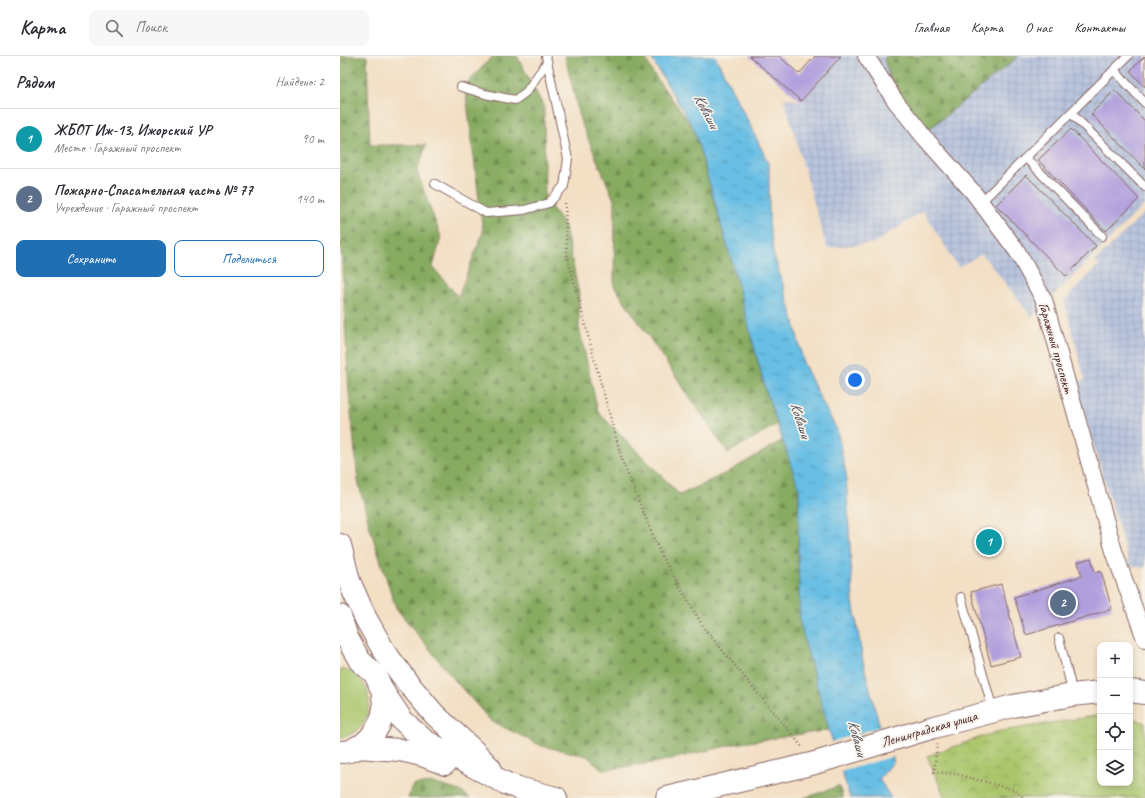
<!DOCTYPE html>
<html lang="ru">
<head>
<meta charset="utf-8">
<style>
  body { margin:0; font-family:Caveat,sans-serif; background:#f7f7f7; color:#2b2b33 }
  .controls { position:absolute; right:12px; bottom:12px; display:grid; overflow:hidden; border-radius:8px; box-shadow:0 2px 6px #0003 }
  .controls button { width:36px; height:36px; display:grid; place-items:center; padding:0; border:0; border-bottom:1px solid #e1e1e2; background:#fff; color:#2b2b33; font:20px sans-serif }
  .you { position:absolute; left:515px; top:324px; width:14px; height:14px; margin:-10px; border:3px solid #fff; border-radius:50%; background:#1a73e8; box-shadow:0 0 0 6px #1a73e833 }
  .badge { display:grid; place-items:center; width:26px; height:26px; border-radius:50%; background:#1f6fb2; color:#fff; font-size:13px; font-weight:700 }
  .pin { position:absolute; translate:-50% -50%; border:2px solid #fff; box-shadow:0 1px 4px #0006 }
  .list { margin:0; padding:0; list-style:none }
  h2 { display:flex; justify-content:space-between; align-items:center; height:52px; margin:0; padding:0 16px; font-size:17px }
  h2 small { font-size:13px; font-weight:400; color:#7c7c81 }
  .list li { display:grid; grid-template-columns:26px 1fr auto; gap:12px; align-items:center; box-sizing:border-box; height:60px; padding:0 16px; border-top:1px solid #e1e1e2 }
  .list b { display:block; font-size:15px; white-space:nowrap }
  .list p { margin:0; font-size:13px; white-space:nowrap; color:#7c7c81 }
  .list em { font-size:13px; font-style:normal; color:#7c7c81 }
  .actions { display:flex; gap:8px; padding:12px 16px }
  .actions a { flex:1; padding:9px 0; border:1px solid #1f6fb2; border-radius:8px; text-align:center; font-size:14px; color:#1f6fb2 }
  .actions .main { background:#1f6fb2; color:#fff }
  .icon { flex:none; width:22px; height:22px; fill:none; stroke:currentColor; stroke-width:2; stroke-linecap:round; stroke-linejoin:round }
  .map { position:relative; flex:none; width:805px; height:742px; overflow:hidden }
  header { display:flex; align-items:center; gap:24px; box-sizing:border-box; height:56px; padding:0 20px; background:#fff; border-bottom:1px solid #e1e1e2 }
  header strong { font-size:19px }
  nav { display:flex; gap:22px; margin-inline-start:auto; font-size:14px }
  .search { width:280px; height:36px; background:#f7f7f7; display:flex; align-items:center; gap:10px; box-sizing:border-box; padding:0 14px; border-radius:8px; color:#7c7c81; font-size:15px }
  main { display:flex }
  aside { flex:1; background:#fff }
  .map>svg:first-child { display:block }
</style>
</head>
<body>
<header>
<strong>Карта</strong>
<div class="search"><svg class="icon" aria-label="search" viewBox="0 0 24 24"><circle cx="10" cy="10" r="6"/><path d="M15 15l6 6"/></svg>Поиск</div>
<nav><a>Главная</a><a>Карта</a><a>О нас</a><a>Контакты</a></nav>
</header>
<main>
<aside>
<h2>Рядом<small>Найдено: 2</small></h2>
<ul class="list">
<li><span class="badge" style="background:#0f9aa8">1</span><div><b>ЖБОТ Иж-13, Ижорский УР</b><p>Место · Гаражный проспект</p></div><em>90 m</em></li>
<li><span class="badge" style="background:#5c6f8a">2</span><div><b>Пожарно-Спасательная часть № 77</b><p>Учреждение · Гаражный проспект</p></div><em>140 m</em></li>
</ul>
<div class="actions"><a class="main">Сохранить</a><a>Поделиться</a></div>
</aside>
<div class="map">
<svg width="805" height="742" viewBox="0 0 805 742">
  <defs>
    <pattern id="industrial-grid" width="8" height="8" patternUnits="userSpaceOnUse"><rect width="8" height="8" fill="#b9c5de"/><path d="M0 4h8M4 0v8" fill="none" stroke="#a1a9bf"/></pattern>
    <pattern id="forest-firs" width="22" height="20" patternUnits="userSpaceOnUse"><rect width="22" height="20" fill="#87ab60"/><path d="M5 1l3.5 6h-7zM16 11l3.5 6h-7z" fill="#708b4f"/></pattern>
    <pattern id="park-crowns" width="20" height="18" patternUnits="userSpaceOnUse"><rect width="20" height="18" fill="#aac66c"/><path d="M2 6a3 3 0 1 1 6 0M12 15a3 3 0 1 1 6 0" fill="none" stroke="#8ca059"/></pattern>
    <pattern id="water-ripples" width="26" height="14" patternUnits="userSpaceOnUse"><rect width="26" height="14" fill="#67bee4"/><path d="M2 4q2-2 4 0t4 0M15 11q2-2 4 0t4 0" fill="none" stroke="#579ab9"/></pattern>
  </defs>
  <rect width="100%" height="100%" fill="#f7f3e8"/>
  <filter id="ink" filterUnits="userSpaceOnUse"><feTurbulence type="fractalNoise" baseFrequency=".025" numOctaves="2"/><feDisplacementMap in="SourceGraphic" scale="8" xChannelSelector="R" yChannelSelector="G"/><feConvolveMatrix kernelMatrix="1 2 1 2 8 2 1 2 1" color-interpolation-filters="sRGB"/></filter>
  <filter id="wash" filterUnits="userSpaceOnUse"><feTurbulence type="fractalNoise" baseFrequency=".012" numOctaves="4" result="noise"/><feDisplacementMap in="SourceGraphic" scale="16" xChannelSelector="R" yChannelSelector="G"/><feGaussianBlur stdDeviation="0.9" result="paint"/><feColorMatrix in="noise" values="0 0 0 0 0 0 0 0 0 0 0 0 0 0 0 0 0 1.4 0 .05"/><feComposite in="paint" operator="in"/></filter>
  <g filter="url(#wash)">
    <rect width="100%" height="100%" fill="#f3dfc4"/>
    <g fill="url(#industrial-grid)">
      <path d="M501,0h304v148l-113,113 -50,-63 -24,13 -35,-56 -49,32 -47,5 -43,-150 17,3z"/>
      <path d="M805,156v356l-15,-2 -55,-183 10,-3 -21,-79 35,-36 -4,-4z"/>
    </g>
    <path fill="#aac66c" stroke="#7a724c" d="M0,613c39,6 39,61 0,69z"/>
    <g fill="url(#forest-firs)" stroke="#686546">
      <path d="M0,0h27l3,89h56l-9,27 24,65 -8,30 25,30 25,-65 -18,-147 28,-29h24l27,51 1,92 20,27 14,68v33l19,85 43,43 39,40 50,-24 53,-31 16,49 -1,64 2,71 29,106 -94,14 -76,18 -56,8 -16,-14 -45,-10 -51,-25 -33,-37 -62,-76 -24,-73 -14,-54 -9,-88 -9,-162z"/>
      <path d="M225,0h80l7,16 42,57 37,130 34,129 12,36 -49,29 -114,-167 1,-84 -35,-82z"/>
      <path d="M546,0h133l-92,75 -34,-43 -9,-29z"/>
      <path d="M93,727l27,8 10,7h-62l5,-13z"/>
      <path d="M499,730l4,12h-39z"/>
    </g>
    <path fill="url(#park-crowns)" stroke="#7a724c" d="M760,659v68h30v-66l15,6v75h-200l-18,-42 69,-24z"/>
    <path fill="url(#water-ripples)" stroke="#586e88" d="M310,0h65l36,71 18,38v58l5,33 19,61 10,45 16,34 18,34 9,44 7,127 10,61 15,58 16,41 -15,18 12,19h-41l-21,-68 -29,-106 -2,-71 1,-64 -34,-101 -34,-129 -37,-130z"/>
    <path fill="#f3dfc4" d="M542,670l12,30 -54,16 -9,-30z"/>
    <g id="blocks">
      <g fill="#b09fdd">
        <path d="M409,0h30l20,18 16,-18h26l-40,45z"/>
        <path d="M805,0v31l-15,-16z"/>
        <path d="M775,34l30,31v48l-54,-55z"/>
        <path d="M731,73l68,70 -33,32 -68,-71z"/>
        <path d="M686,119l70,71 -30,30 -70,-71z"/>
        <path d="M751,502l4,15 6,-2 11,38 -86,26 -12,-38 68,-21 -4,-14z"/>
        <path d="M661,528l20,73 -30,8 -20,-73z"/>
      </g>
    </g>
  </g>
  <g filter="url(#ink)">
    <use href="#blocks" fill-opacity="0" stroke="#856261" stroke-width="1"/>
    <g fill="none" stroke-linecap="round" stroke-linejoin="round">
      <g stroke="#856261" stroke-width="10">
        <g id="lane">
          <path d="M774,14l31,33"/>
          <path d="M121,31l24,7 30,6 11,-8 21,-30"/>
          <path d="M731,57l74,74"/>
          <path d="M686,102l76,78"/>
          <path d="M95,128l51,29 38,-3 25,-7 15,-17 4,-27 -22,-103"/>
          <path d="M641,146l147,-146"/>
          <path d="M621,541l32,113"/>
          <path d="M719,582l11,44 1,12"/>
        </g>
      </g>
      <g stroke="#856261" stroke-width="18">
        <path id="street" d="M526,0l28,43 30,38 49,55 44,59 27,49 70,251 31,88"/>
      </g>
      <g stroke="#856261" stroke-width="24">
        <g id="secondary">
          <path d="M0,489l9,36 17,38 18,32 23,31 27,32 40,37 16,17"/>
          <path d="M0,560l7,22 13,23 15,13 8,18 19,28 23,21 80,42 13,5 38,10"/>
          <path d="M790,635l15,2"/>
          <path d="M17,691l43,3 22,5 23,9"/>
          <path d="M0,696c22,1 42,-23 44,-44 0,-5 -1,-11 -1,-16"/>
          <path d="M327,742l148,-35 119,-36 79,-21 59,-11 28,-3"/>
        </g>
      </g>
      <g stroke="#856261" stroke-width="2.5" stroke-dasharray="1 3" stroke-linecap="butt">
        <path d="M225,147l2,52 28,107 28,101 38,92 43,73 99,120"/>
        <path d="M597,688l-3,28 22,2 59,16 9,8"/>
      </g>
      <use href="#lane" stroke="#fff" stroke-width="8"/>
      <use href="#street" stroke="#fff" stroke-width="16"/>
      <use href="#secondary" stroke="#fff" stroke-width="22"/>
    </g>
  </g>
  <g text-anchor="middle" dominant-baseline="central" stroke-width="3.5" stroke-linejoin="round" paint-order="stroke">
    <g font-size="14" fill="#4a1f2b" stroke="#f7f3e8">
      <text transform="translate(716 292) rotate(74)">Гаражный проспект</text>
      <text transform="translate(589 673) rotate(-16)">Ленинградская улица</text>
    </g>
    <g font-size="15" font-style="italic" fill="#534f62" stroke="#f7f3e8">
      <text transform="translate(366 55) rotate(62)">Коваши</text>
      <text transform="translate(460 364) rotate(72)">Коваши</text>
      <text transform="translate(517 682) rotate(75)">Коваши</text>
    </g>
  </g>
</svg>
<div class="controls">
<button>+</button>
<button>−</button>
<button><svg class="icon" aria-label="locate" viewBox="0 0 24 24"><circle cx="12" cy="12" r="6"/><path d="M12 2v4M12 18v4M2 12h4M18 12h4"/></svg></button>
<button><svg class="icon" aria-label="layers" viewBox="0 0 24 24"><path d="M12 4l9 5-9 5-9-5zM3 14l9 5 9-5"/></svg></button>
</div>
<div class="you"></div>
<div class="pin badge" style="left:649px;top:486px;background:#0f9aa8">1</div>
<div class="pin badge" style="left:723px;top:547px;background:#5c6f8a">2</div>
</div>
</main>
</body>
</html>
